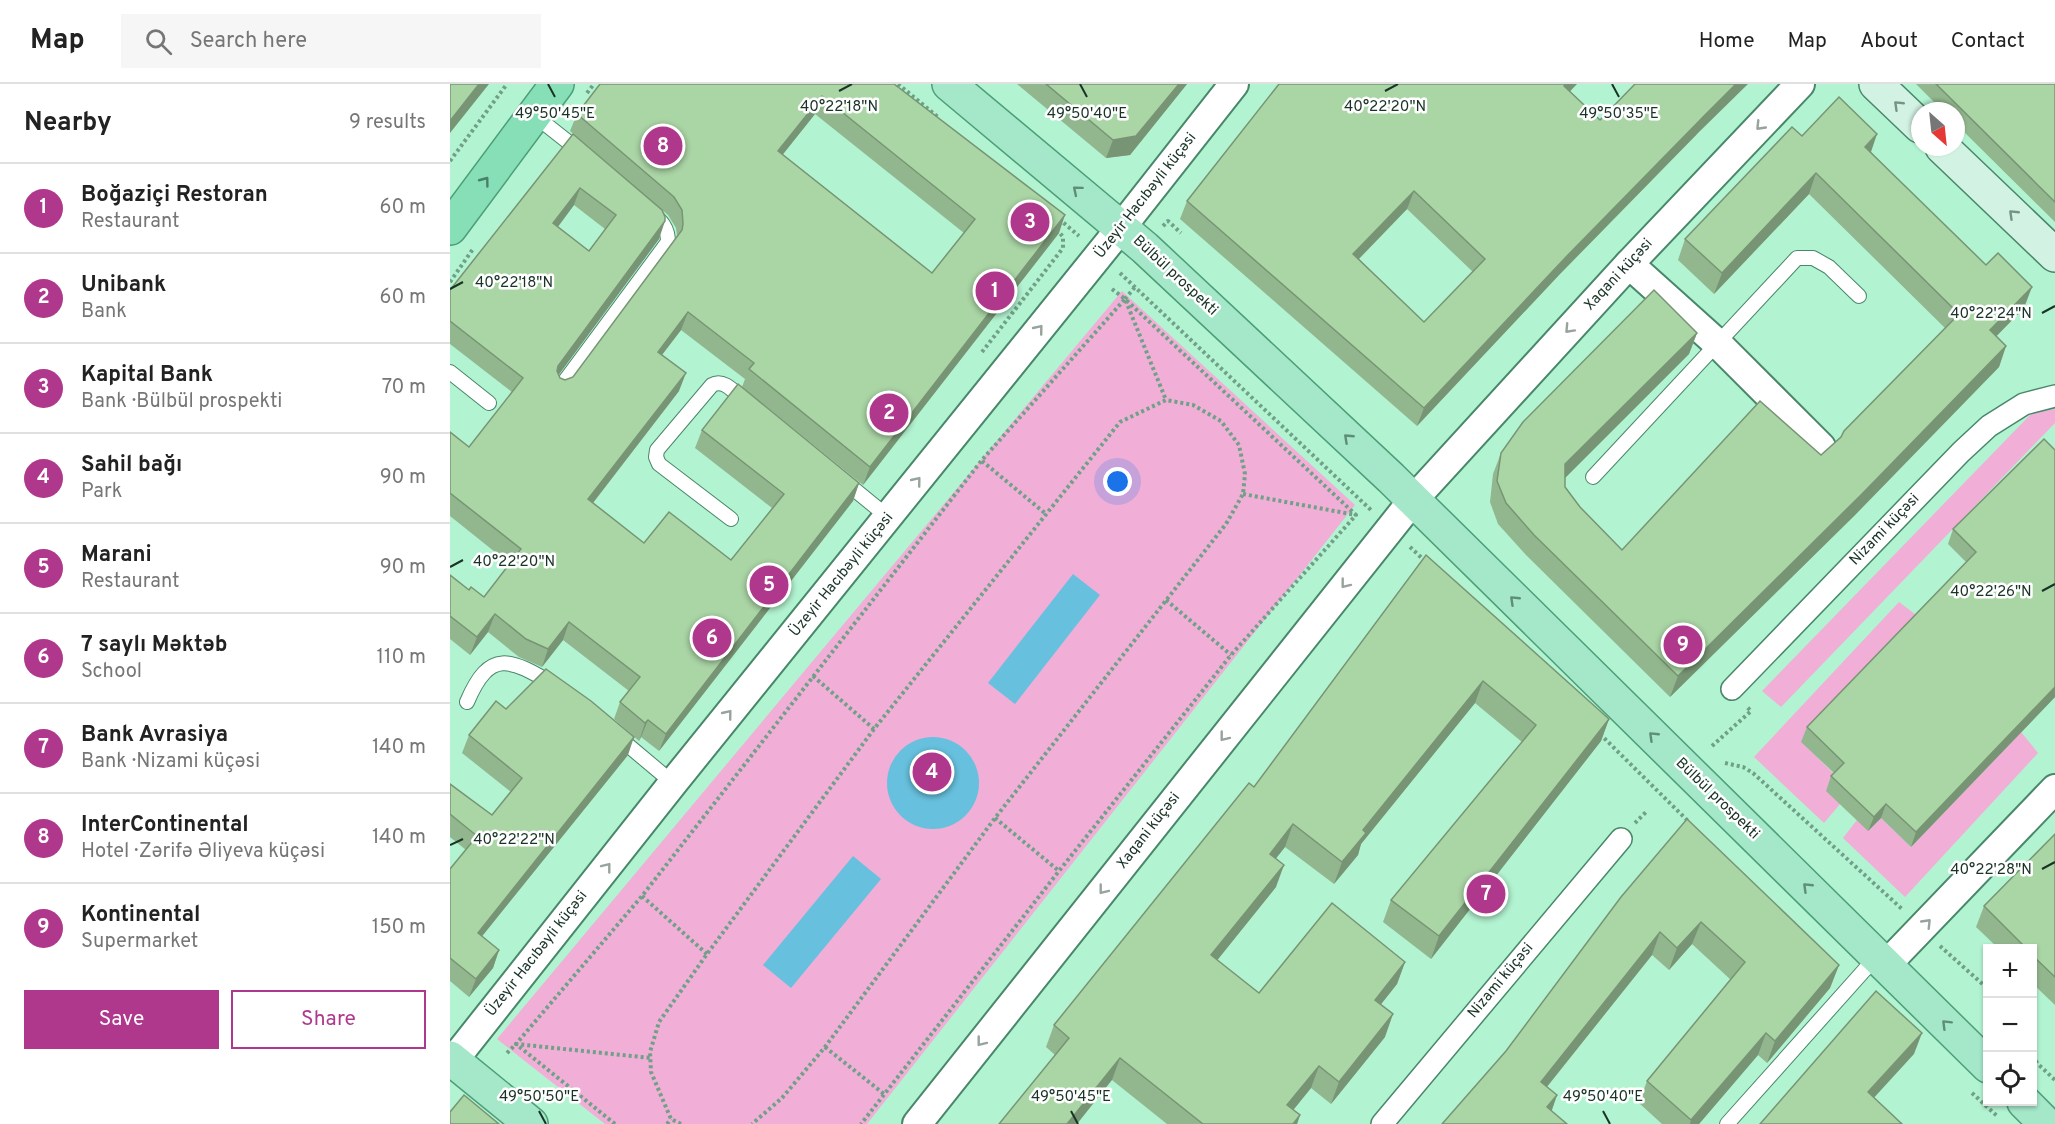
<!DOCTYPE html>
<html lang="en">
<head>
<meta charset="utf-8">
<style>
  body { margin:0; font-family:Overpass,sans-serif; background:#f6f6f6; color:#222 }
  .controls { position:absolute; right:18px; bottom:18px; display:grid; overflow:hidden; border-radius:0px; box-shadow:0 2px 4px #0004 }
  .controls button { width:54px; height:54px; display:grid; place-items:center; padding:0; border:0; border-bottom:2px solid #e0e0e0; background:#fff; color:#222; font:30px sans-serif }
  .compass { position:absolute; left:1461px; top:18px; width:54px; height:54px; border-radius:50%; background:#fff; box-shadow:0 2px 4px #0004; rotate:153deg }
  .you { position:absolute; left:668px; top:398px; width:21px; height:21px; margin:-15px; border:4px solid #fff; border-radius:50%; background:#1a73e8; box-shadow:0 0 0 9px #1a73e833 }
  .badge { display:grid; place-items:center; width:39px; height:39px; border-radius:50%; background:#b0388c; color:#fff; font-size:20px; font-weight:700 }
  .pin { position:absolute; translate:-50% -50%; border:3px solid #fff; box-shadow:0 2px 6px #0006 }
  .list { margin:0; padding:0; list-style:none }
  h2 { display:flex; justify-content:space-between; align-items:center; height:78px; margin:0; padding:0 24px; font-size:26px }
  h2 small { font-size:20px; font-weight:400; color:#767676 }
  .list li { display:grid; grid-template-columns:39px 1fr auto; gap:18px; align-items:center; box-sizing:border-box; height:90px; padding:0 24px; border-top:2px solid #e0e0e0 }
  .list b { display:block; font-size:22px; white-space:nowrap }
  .list p { margin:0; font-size:20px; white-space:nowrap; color:#767676 }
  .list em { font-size:20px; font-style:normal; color:#767676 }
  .actions { display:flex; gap:12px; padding:18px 24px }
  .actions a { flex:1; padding:14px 0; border:2px solid #b0388c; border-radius:0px; text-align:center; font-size:21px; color:#b0388c }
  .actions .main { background:#b0388c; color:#fff }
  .icon { flex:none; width:33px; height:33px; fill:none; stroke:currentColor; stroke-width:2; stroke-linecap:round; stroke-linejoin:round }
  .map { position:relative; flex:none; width:1605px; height:1040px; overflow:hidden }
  header { display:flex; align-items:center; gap:36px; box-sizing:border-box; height:84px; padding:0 30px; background:#fff; border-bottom:2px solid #e0e0e0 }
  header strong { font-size:28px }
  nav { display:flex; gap:33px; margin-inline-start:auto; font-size:21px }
  .search { width:420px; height:54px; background:#f6f6f6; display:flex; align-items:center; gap:15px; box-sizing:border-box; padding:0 21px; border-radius:0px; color:#767676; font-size:22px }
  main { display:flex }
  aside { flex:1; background:#fff }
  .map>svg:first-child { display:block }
</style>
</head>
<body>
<header>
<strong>Map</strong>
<div class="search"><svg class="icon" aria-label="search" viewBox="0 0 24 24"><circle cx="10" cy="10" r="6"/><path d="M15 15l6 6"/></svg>Search here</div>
<nav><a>Home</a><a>Map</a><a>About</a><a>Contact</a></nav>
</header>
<main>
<aside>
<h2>Nearby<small>9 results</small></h2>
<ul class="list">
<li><span class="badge">1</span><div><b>Boğaziçi Restoran</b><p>Restaurant</p></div><em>60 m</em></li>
<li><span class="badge">2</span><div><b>Unibank</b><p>Bank</p></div><em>60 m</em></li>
<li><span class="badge">3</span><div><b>Kapital Bank</b><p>Bank · Bülbül prospekti</p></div><em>70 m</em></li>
<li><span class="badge">4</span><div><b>Sahil bağı</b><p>Park</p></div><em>90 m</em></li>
<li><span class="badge">5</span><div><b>Marani</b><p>Restaurant</p></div><em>90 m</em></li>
<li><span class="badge">6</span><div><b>7 saylı Məktəb</b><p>School</p></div><em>110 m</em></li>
<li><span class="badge">7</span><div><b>Bank Avrasiya</b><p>Bank · Nizami küçəsi</p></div><em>140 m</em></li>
<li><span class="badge">8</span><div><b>InterContinental</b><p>Hotel · Zərifə Əliyeva küçəsi</p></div><em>140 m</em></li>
<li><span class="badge">9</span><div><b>Kontinental</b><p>Supermarket</p></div><em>150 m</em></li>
</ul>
<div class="actions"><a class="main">Save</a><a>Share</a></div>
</aside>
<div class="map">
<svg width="1605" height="1040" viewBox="0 0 1605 1040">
  <rect width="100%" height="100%" fill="#b2f3d1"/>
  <g fill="#f1aed7">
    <path d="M672,207l233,214 -488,619h-262l-108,-85z"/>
    <path d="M1605,325v14l-274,284 -19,-16 270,-278z"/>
    <path d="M1449,518l21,16 -118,124 36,36 2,26 -16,19 -70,-66z"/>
    <path d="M1571,648l17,21 -133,144 -62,-59 14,-18 24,-2 30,29z"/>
  </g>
  <g fill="#67c1de">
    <path d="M623,490l27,21 -85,109 -27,-21z"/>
    <circle cx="483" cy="699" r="46"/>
    <path d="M403,772l28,23 -90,109 -28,-23z"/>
  </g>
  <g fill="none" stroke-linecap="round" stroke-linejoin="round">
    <g stroke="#49876a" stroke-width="16">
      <g id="service">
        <path d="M84,31l48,38"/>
        <path d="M0,288l39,31"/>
        <path d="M109,305l109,-147c0,-15 -7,-21 -17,-30"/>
        <path d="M1143,393l204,-219h16l16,9 30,29"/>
        <path d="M394,397l44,36"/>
        <path d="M281,435l-72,-55 -3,-7 1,-7 55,-65c12,-7 23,8 33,16"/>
        <path d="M17,618c23,-54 43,-43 86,-18"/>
        <path d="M167,652l56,47"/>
        <path d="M1277,1040l150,-168"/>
      </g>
    </g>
    <g stroke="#49876a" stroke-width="24">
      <g id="pedestrian">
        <path d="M1282,605l229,-237 28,-26 35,-22 31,-8"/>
        <path d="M932,1040l239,-285"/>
      </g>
    </g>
    <g stroke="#49876a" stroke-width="32">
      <g id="minor">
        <path d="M1179,180l89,80 103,103"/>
        <path d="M1436,881l169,-176"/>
        <path d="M3,977l220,-278 443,-549 118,-150"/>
        <path d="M467,1040l496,-624 216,-236 171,-180"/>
      </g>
    </g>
    <g stroke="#49876a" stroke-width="36">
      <g id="secondary">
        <path d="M1426,0l44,42"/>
        <path d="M1492,63l113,108"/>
      </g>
    </g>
    <g stroke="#4c9e79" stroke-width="36">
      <g id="primary">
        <path d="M499,0l196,164 246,230 597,588"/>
        <path d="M0,974l81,66"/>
        <path d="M1574,1018l22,22"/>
      </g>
    </g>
    <g stroke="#4c9e79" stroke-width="36">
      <path id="trunk" d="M0,144l107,-144"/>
    </g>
    <g stroke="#70a087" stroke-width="4" stroke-dasharray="3 3" stroke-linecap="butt">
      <path d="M448,0l41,34"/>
      <path d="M137,9l7,-9"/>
      <path d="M0,77l57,-77"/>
      <path d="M609,135l20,17"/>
      <path d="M713,142l5,-5 13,12"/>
      <path d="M670,189l252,238"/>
      <path d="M0,198l23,-33"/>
      <path d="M662,205l13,10 41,101"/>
      <path d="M675,215l10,-12"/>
      <path d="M532,268l81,-104v-11l-7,-9"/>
      <path d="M532,377l64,53"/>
      <path d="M793,410l113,21"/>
      <path d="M960,463l14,13"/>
      <path d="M716,516l65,55"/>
      <path d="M363,592l61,53"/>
      <path d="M1150,650l89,88"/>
      <path d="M1262,662l39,-35 -5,-5"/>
      <path d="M1275,679l18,4 10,6 149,136"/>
      <path d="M545,734l64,53"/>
      <path d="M1185,739l12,-12"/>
      <path d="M192,812l65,58"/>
      <path d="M1490,862l48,43"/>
      <path d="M375,963l59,47"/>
      <path d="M57,969l9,-9 135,14"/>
      <path d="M1582,972l6,8 17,16"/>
      <path d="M1522,1009l25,23"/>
      <path d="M165,1040l-99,-80 126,-148 340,-436 143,-161 231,216 -125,140 -172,216 -198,253"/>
      <path d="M217,1040l4,-5"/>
      <path d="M231,1040l-10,-5 -20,-47 -1,-20 9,-30 48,-68 167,-225 246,-307 46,-22 27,5 28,16 18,24 6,29 -2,20 -17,30 -231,294 -170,229 -43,51 -30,26"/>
    </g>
    <use href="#service" stroke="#fff" stroke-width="14"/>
    <use href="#pedestrian" stroke="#fff" stroke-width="21"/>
    <use href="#minor" stroke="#fff" stroke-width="28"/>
    <use href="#secondary" stroke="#d2f3e4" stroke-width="33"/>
    <use href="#primary" stroke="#a4e7c9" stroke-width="33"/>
    <use href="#trunk" stroke="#86dfb7" stroke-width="33"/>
  </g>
  <g fill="#92b78e" fill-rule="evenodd">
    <path d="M444,0l165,149 -196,252 -121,-98 3,-8 -64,-49 -19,25 17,36 -86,112 51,40 87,17 41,-52 -77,-60 7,-18 157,53 -6,18 -194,250 -18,-14 -2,4 -25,-22 6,-17 9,-11 -66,-51 -21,27 -23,-10 -31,-25 -18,23 -20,-16v-64l19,15 15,7 26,-33 -60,-48v-84l19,15 43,-55 -62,-48v-54l123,-156 86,105 -101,136 2,3 5,2 8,-3 104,-141 -1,-8 -8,-13 -98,-84 7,-17zM365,30l149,119 -32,40 -149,-119zM124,121l31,24 -16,22 -31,-24z"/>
    <path d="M567,0h170l-57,71 -24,3z"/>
    <path d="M1466,0h139v138l-99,-98v-13h-13z"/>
    <path d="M1120,8l30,28 97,14 -138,141 -142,151 -237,-207 7,-18zM957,125l66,63 -49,50 -65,-63z"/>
    <path d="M1352,52l69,16 153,156 -28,28 10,10 -7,21 -144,148 -185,182 -144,-142 -28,-31 -8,-22 3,-28 8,-21 196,-120 -8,21 -124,124v9l15,20 42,43 199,-95 20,-18 104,-109 -136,-134 -95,100 -36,-34 7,-21z"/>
    <path d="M1605,366v247l-144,150 -30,-29 -13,13 -42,-40 5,-15 3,-3 -33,-31 6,-15 159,-165 -18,-18 5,-15z"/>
    <path d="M976,471l183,164 -8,22 -170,218 -48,-37 8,-22 131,-158 -47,-39 -114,141 -3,11 -24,29 -49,-37 -9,11v29l-59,73 42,33 146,-31 -8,22 -16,20 4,33 -54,67 -20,-16 -18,22 7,5 -3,9h-130l-55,-44 -57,-25 -9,-8 8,-22 200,-238z"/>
    <path d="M56,625l122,46 -146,181 17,14 -6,18 -24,29 -19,-16v-112l16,-19 -16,-13v-53l42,31 19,-23 -49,-39 7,-18z"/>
    <path d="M1605,750v171l-23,-22v-35h-34l-22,-21 8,-21z"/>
    <path d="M1171,813l218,68 -9,23 -63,75 -9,-8 -59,69h-37l-23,-21 8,-22 84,-101 -39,-36 -23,26 -17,-15 -105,132 10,8 -5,15 -110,14 64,-73z"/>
  </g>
  <g fill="#779574">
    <path d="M29,0h10l-39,49v-12z"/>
    <path d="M729,0h8l-57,71 -24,3 7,-18z"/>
    <path d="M1116,0h11l-19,20 6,-18z"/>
    <path d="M1286,0h12l-51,50 -138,141 -142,151 7,-18 142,-151 138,-141z"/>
    <path d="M372,12l-7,18 -43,54 6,-17z"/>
    <path d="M1427,50l-7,21 -5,-8z"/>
    <path d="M1366,89l-7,21 -95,100 8,-21z"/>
    <path d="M130,104l-6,17 -27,36 6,-18z"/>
    <path d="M964,107l-7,18 -61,63 7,-18z"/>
    <path d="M615,131l-6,18 -196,252 7,-18z"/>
    <path d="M215,137l-6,18 -107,145 6,-18z"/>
    <path d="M1582,203l-8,21 -42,43 8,-21z"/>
    <path d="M238,228l-7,18 -30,39 7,-17z"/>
    <path d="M1247,249l-8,21 -131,131 7,-21z"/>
    <path d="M1556,262l-7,21 -144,148 -185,182 8,-21z"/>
    <path d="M236,289l-7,18 -97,126 6,-18z"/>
    <path d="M409,399l-6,18 -194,250 7,-17z"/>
    <path d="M45,530l-7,18 -18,23 7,-18z"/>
    <path d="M119,538l-6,18 -21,27 6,-18z"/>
    <path d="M1033,597l-8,22 -114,141 -3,11 -24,29 8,-22 21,-32z"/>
    <path d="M1605,603v10l-144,150 5,-15z"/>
    <path d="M1159,635l-8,22 -170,218 8,-23z"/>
    <path d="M198,636l-7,17 -2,4 6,-18z"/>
    <path d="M184,653l-6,18 -157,195 7,-17z"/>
    <path d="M1436,720l-5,14 -13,13 6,-14z"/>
    <path d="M843,740l-8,23 -23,29 8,-22z"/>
    <path d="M834,781l-8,22 -73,91 8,-23z"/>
    <path d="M1251,838l-9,22 -23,26 8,-22z"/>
    <path d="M1210,848l-8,23 -119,149 8,-22z"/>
    <path d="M49,866l-6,18 -24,29 7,-18z"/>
    <path d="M955,878l-8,22 -30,38 8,-22z"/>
    <path d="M1389,881l-9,23 -63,75 8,-22z"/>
    <path d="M943,930l-8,23 -54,67 8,-22z"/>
    <path d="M1316,949l-8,22 -59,69h-9l1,-4z"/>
    <path d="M1472,949l-8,21 -54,59 8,-21z"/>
    <path d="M670,974l-8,22 -35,44h-10z"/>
    <path d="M869,982l-8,22 -29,36 5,-19z"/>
    <path d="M1107,1011l-8,23 -2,-11z"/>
    <path d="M850,1031l-3,9h-4z"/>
  </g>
  <g fill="#aad5a5" stroke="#779574" stroke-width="1.5" fill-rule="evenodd">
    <path d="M0,0h29l-29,37z"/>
    <path d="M150,0h294l171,131 -195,252 -121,-98 5,-6 -66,-51 -30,40 28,21 -98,126 56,44 25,-31 62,48 53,-66 -82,-64 36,-46 121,99 -193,251 -18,-14 -3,3 -25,-21 20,-25 -71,-55 -21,27 -22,-10 -31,-25 -18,23 -27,-21v-41l19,15 2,-3 13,10 37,-48 -71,-56v-61l19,15 54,-69 -73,-57v-31l123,-156 89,76 3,7v4l-107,145 -1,5 3,7 5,2 8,-3 109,-147 1,-6 -1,-14 -8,-13 -97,-83zM372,12l153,123 -43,54 -154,-122zM130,104l36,27 -27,36 -36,-28z"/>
    <path d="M596,0h133l-43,52 -23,4z"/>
    <path d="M829,0h287l-2,2 36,34 35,-36h101l-32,32 -138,141 -142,151 -237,-207zM964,107l71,68 -61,63 -71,-68z"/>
    <path d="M1486,0h119v118z"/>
    <path d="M1389,13l38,37 -12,13 121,118 12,-12 34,34 -42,43 16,16 -144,148 -184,182 -144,-141 -28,-32 -9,-22 4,-28 22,-31 131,-132 43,43 -132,131v23l15,20 42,43 138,-149 61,54 20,-18 3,-6 115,-117 -143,-141 -94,100 -37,-34 107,-112 10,9z"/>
    <path d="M1594,355l11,11v237l-139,145 -30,-28 -12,13 -43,-41 13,-13 -37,-36 169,-175 -23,-23z"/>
    <path d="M976,471l183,164 -170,217 -48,-36 145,-175 -53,-44 -120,149 3,3 -24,29 -49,-38 -23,30 14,11 -73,90 48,38 73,-90 73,59 -30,38 18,14 -54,68 -20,-16 -32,39 13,10 -7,9h-90l-83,-66 -53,66h-68l70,-86 -15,-13 195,-242 5,4z"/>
    <path d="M96,585l45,32 43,36 -156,196 21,17 -23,29 -26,-21v-89l27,-33 -27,-22v-30l42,31 30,-37 -53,-43 27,-34 10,8z"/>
    <path d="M1237,735l152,146 -64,76 -9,-8 -75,87 -44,-39 98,-119 -44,-40 -24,26 -17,-16 -119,150 16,13 -10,12 20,17h-125l64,-73 115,-154z"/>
    <path d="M1605,750v143l-23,-22v-7h-6l-42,-42z"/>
    <path d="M1426,907l46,42 -54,59 34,32h-142z"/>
    <path d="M14,1011l35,29h-49v-12z"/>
  </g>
  <defs><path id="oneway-chevron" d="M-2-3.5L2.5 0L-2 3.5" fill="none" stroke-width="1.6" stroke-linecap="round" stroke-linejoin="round" transform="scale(1.5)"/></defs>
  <g stroke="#769385">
    <use href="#oneway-chevron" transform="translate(1448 21) rotate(-136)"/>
    <use href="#oneway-chevron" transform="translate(1563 130) rotate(-136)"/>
  </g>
  <g stroke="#98a39d">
    <use href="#oneway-chevron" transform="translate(1310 42) rotate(134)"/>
    <use href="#oneway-chevron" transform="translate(589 245) rotate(-51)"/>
    <use href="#oneway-chevron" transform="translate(1119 245) rotate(133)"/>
    <use href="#oneway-chevron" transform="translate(467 397) rotate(-51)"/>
    <use href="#oneway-chevron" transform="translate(895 500) rotate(128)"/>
    <use href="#oneway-chevron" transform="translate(278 630) rotate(-51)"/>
    <use href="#oneway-chevron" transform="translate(774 653) rotate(128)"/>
    <use href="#oneway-chevron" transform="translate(157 783) rotate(-52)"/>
    <use href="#oneway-chevron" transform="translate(653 806) rotate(128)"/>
    <use href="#oneway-chevron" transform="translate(1477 839) rotate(-46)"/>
    <use href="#oneway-chevron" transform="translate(531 958) rotate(128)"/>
  </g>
  <use stroke="#4a8067" href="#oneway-chevron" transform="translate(35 97) rotate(-53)"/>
  <g stroke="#5e8d78">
    <use href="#oneway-chevron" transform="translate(627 106) rotate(-140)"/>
    <use href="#oneway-chevron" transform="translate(898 354) rotate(-137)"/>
    <use href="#oneway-chevron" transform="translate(1064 516) rotate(-136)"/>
    <use href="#oneway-chevron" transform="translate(1203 652) rotate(-136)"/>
    <use href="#oneway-chevron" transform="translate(1357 803) rotate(-136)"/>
    <use href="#oneway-chevron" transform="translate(1496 940) rotate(-135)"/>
  </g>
  <path fill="none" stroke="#193326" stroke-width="2" d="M98,0l7,13M630,0l7,13M1162,0l7,13M389,7l13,-7M935,7l13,-7M0,205l13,-7M1592,229l13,-7M0,483l13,-7M1592,507l13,-7M0,761l13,-6M1592,785l13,-7M89,1027l7,13M621,1027l7,13M1153,1027l7,13"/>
  <g text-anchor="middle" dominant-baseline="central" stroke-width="5" stroke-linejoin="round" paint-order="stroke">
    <g font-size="15" fill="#193326" stroke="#fff">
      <text transform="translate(696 112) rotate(-52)">Üzeyir Hacıbəyli küçəsi</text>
      <text transform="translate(1169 191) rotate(-47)">Xaqani küçəsi</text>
      <text transform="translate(725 192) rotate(43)">Bülbül prospekti</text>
      <text transform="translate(1435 446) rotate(-46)">Nizami küçəsi</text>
      <text transform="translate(392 491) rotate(-51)">Üzeyir Hacıbəyli küçəsi</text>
      <text transform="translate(1267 715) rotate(44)">Bülbül prospekti</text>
      <text transform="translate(699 747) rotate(-52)">Xaqani küçəsi</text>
      <text transform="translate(87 870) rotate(-52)">Üzeyir Hacıbəyli küçəsi</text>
      <text transform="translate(1051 897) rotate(-50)">Nizami küçəsi</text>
    </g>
  </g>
  <g font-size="15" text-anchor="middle" fill="#193326" stroke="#fff" stroke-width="5" stroke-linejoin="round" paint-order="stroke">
    <text x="389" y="27">40°22'18"N</text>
    <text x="935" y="27">40°22'20"N</text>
    <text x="105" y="34">49°50'45"E</text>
    <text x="637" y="34">49°50'40"E</text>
    <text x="1169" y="34">49°50'35"E</text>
    <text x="64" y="203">40°22'18"N</text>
    <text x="1541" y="234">40°22'24"N</text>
    <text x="64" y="482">40°22'20"N</text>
    <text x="1541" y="512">40°22'26"N</text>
    <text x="64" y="760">40°22'22"N</text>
    <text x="1541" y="790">40°22'28"N</text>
    <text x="89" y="1017">49°50'50"E</text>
    <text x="621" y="1017">49°50'45"E</text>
    <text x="1153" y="1017">49°50'40"E</text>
  </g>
</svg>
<div class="controls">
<button>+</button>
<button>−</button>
<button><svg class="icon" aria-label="locate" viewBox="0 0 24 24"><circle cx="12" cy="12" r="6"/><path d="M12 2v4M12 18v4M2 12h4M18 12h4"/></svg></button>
</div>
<svg class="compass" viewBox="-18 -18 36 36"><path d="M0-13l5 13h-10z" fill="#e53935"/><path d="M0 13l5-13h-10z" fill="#767676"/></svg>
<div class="you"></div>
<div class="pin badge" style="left:545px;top:207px">1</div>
<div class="pin badge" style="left:439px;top:329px">2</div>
<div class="pin badge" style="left:580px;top:138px">3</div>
<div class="pin badge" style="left:482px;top:688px">4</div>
<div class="pin badge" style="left:319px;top:501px">5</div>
<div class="pin badge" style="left:262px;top:554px">6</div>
<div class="pin badge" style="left:1036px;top:810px">7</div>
<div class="pin badge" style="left:213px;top:62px">8</div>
<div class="pin badge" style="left:1233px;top:561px">9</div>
</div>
</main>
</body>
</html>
